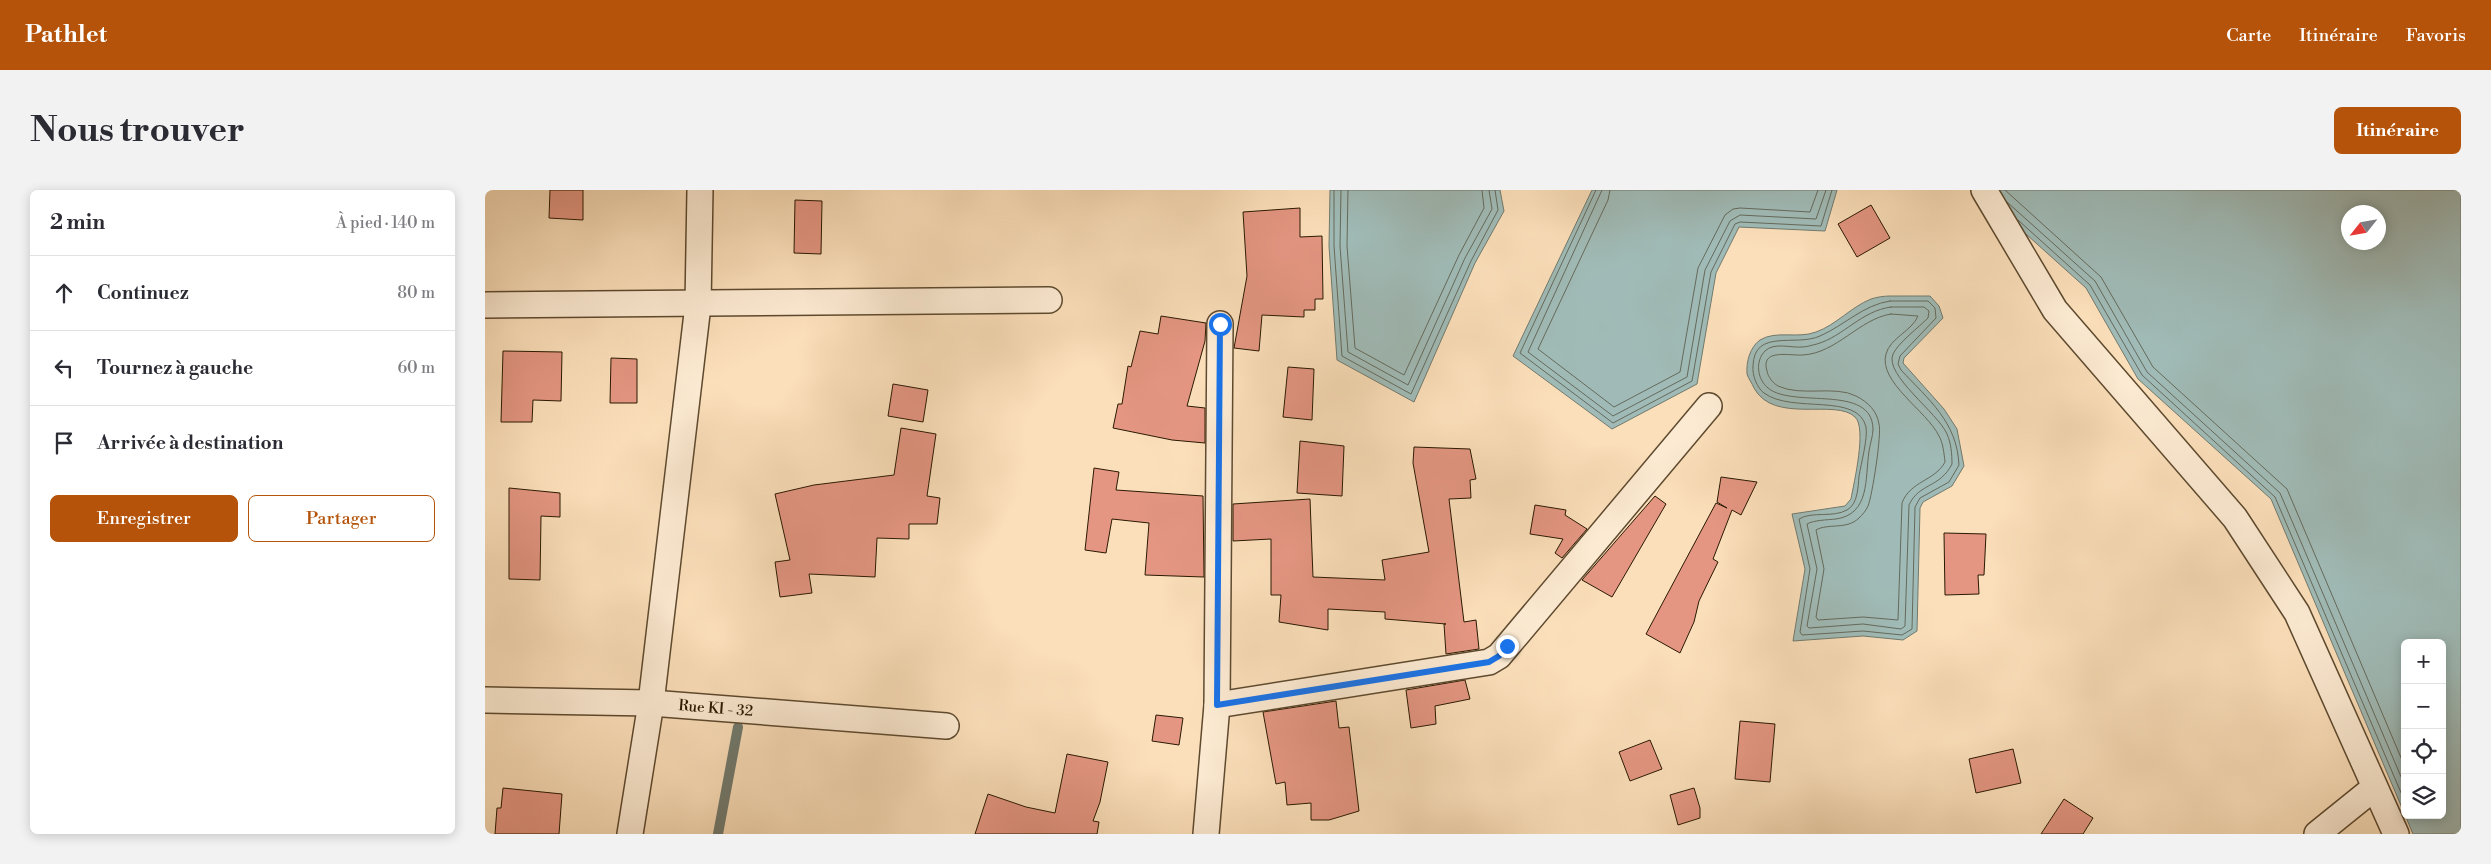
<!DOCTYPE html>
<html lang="fr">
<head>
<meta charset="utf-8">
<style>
  body { margin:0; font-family:"Libre Bodoni",serif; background:#f2f2f3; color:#2b2b33 }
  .controls { position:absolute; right:15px; bottom:15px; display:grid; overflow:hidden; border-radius:8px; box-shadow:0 2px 12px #0003 }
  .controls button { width:45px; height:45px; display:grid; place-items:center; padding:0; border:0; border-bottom:1px solid #e1e1e2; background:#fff; color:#2b2b33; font:25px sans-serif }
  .compass { position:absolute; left:1856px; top:15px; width:45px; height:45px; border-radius:50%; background:#fff; box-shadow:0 2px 12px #0003; rotate:239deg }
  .stop { position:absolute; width:15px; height:15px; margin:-11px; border:4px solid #1a73e8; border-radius:50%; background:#fff }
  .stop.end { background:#1a73e8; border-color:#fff; box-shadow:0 1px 5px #0008 }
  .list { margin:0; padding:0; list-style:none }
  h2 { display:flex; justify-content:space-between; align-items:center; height:65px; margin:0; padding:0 20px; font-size:21px }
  h2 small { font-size:16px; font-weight:400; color:#7c7c81 }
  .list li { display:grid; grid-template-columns:32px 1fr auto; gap:15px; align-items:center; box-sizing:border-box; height:75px; padding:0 20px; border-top:1px solid #e1e1e2 }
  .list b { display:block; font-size:19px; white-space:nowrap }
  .list em { font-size:16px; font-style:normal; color:#7c7c81 }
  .actions { display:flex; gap:10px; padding:15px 20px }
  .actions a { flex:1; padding:11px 0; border:1px solid #b45309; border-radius:8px; text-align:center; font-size:18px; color:#b45309 }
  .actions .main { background:#b45309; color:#fff }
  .icon { flex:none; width:28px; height:28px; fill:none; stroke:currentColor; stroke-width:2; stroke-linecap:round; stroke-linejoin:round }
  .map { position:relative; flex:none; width:1976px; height:644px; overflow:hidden; border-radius:8px }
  header { display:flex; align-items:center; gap:30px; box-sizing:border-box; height:70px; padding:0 25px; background:#b45309; color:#fff }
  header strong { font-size:24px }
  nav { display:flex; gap:28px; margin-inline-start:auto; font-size:18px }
  .intro { display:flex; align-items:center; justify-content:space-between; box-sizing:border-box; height:120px; padding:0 30px }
  h1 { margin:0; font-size:35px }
  .button { padding:12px 22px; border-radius:8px; background:#b45309; color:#fff; font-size:18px; font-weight:700 }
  main { display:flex; gap:30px; padding:0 30px }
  aside { flex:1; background:#fff; border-radius:8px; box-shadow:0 2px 12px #0003 }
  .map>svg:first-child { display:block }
</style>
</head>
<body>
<header>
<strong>Pathlet</strong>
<nav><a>Carte</a><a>Itinéraire</a><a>Favoris</a></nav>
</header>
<div class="intro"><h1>Nous trouver</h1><a class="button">Itinéraire</a></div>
<main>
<aside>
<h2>2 min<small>À pied · 140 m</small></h2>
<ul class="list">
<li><svg class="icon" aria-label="ahead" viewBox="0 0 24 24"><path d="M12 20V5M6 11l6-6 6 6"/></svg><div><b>Continuez</b></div><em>80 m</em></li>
<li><svg class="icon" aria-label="left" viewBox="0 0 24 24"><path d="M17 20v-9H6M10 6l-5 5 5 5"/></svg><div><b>Tournez à gauche</b></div><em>60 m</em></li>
<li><svg class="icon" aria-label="arrive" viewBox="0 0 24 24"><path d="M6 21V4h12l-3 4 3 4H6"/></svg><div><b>Arrivée à destination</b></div></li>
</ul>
<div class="actions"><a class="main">Enregistrer</a><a>Partager</a></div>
</aside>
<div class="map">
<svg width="1976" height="644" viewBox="0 0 1976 644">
  <rect width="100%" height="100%" fill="#fbdfba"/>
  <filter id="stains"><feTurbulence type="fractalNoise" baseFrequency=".004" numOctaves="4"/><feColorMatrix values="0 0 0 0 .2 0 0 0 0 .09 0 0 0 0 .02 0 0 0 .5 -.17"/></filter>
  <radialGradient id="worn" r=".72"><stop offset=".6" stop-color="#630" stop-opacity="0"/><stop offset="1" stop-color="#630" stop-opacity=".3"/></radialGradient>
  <g fill="#a0bbb7" stroke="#717a6e" fill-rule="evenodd">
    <path d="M845,0h170l4,21 -29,52 -61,139 -77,-42 -8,-114z"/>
    <path d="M1107,0h245l-12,41 -86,-4 -23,46 -19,111 -85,45 -99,-73z"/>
    <path d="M1492,0h484v644h-48l-8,-19h37v-172h-37v172l-134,-316 -133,-120 -52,-91zM1864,22h30v30h-30z"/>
    <path d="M1405,106h40l9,10 4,12 -39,40 -1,5 41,46 13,20 7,37 -12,20 -29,16 -3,6 -3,123 -14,9 -40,-4 -70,5 12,-72 -13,-55 53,-8 6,-7c3,-17 16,-71 4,-82 -19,-19 -81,8 -101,-29 -2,-5 -6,-10 -7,-14 -1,-12 3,-27 13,-34 16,-10 38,-1 56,-8 20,-7 35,-25 55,-33 6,-2 13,-3 19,-3z"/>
  </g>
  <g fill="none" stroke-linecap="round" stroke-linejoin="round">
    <g stroke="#656a5c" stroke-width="1">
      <path d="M849,0v56l8,110 69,38 60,-133 27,-51 -3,-20"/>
      <path d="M856,0l-1,56 8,106 60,33 57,-127 27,-49 -3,-19"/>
      <path d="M863,0l-1,56 8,102 49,27 55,-120 25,-47 -2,-18"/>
      <path d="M1111,0l-76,163 93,70 79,-42 19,-109 24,-48 5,-2 81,4 11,-36"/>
      <path d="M1117,0l-74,162 85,64 74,-39 18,-107 25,-49 10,-6 76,4 10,-29"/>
      <path d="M1125,0l-2,10 -70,149 76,58 66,-35 18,-104 27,-53 8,-6 7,-1 70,4 8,-22"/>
      <path d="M1520,0l96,87 52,90 134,122 118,278"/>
      <path d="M1522,12l88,79 52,91 133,121 125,293"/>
      <path d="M1533,30l72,65 52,90 133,122 130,305"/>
      <path d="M1405,111h38l7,7 1,10 -36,38 -2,8 3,6c28,30 56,52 58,95l-10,17 -29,16 -5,9 -3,122 -10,6 -39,-4 -61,4 -2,-3 10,-63 -11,-50c13,-8 34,-1 48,-9 11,-6 11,-23 12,-34 2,-12 9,-38 7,-49 -8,-35 -74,-13 -102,-34 -7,-5 -12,-18 -11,-27 1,-38 43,-19 67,-30 25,-11 43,-31 70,-35z"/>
      <path d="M1406,117h33l5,4 -1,7c-9,9 -30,25 -35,36 -9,21 45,59 54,80 4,9 5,20 5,30 -12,24 -33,19 -43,41l-4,121 -4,3 -38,-5 -54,4 -2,-2 10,-57 -10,-45c7,-4 20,-4 29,-5 34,-5 29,-40 33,-68 1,-7 4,-15 4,-22 -1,-46 -80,-20 -105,-41 -11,-9 -13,-27 -3,-37 9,-9 26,-3 37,-4 5,0 10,-2 15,-3 27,-8 44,-33 74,-37z"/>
      <path d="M1406,124l27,2c-6,15 -28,22 -32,38 -8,28 41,57 53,82 4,7 5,17 6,26 -10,19 -35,19 -43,41l-4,117 -35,-3 -45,3 -2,-3 8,-48 -8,-39c12,-7 31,0 43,-12 3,-3 7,-7 9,-12 4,-9 14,-73 11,-82 -2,-13 -11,-22 -23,-28 -21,-11 -55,1 -78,-10 -5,-3 -10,-9 -11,-15 -7,-23 23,-15 36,-16 34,-2 56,-36 88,-41z"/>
    </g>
    <path stroke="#717a6e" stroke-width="10" d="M233,644l20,-107"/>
  </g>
  <g fill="#e49682" stroke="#2a1901">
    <path d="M65,0h33v30l-34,-2z"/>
    <path d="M310,10l27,1 -1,53 -27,-1z"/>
    <path d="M1386,15l19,33 -33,19 -19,-33z"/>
    <path d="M815,18v29l22,-1 1,63h-8v11h-11v7l-42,-2 -3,36 -25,-3 13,-72 -4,-64z"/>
    <path d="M676,126l45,7 -1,18 -18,65 18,2v35l-33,-3 -59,-12 5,-24h4l6,-38 3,1 9,-36 18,3z"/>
    <path d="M18,161l59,1 -1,49 -28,-1 -1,22h-31z"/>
    <path d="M126,168l26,1v44h-27z"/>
    <path d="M803,177l26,2 -2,51 -29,-3z"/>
    <path d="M408,194l35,6 -5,32 -35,-6z"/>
    <path d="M416,238l35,6 -9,62 13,2 -3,26h-28v15l-32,-1 -2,39 -66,-3 3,19 -32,4 -5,-35 15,-2 -15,-66 39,-9 80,-10z"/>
    <path d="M815,251l44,5 -2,50 -45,-3z"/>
    <path d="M929,257l56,2 6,30 -6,1 1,18 -22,1 15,123 12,-2 3,29 -33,5 -2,-30h2l-61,-5v-7l-57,-3v21l-49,-8 2,-27h-10v-56l-38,2v-37l77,-5 3,78 72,3 -3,-20 47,-8 -16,-89z"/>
    <path d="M609,278l25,4 -3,18 87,6 1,81 -59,-2 4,-52 -37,-4 -6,34 -21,-3z"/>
    <path d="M1236,287l36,5 -16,33 -9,-5 -19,49 5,3 -19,39 -5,21 -14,31 -34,-19 70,-131 11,5 -10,-6z"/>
    <path d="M24,298l51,5v24l-19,-1 -1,64 -31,-1z"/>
    <path d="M1170,306l11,8 -54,93 -30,-17z"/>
    <path d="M1050,315l31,5 -1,5 22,14 -25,29 -7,-5 8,-14 -33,-5z"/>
    <path d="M1459,343l42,1 -2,41h-6l1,19 -34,1z"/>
    <path d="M980,490l5,19 -35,7 1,18 -25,4 -5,-38z"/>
    <path d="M851,511l3,27 10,-1 10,84 -30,9h-18v-17l-24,2 -2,-23 -9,2 -13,-72z"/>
    <path d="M671,525l27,3 -4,27 -27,-4z"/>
    <path d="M1255,531l35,3 -5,58 -35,-3z"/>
    <path d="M1165,550l12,29 -32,12 -11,-29z"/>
    <path d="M1528,559l8,34 -45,10 -7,-34z"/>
    <path d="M582,564l41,8 -8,40 -7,19 6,1 -2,12h-122l13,-40 38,13 29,6z"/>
    <path d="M18,598l59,6 -3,40h-64l2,-26h4z"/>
    <path d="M1209,598l6,20v10l-22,7 -8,-30z"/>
    <path d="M1579,609l29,19 -10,16h-42z"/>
  </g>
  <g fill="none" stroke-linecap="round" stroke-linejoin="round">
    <g stroke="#5e4a2f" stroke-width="28">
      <g id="street">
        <path d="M1499,0l71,120 180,208 62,95 99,221"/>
        <path d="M0,115l564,-5"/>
        <path id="s1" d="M0,510l166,3 295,23"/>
        <path d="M732,515l272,-43 10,-6 210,-250"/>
        <path d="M145,644l21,-131 47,-398 2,-115"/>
        <path d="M721,644l11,-129 3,-381"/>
        <path d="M1832,644l57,-46"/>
      </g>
    </g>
    <use href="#street" stroke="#fcead2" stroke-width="25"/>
  </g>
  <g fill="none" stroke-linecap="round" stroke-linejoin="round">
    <path stroke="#1a73e8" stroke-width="6" d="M735,134l-3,381 272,-43 10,-6 8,-10"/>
  </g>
  <g text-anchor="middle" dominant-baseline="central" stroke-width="4" stroke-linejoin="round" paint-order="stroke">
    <g font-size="15" fill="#2a1901" stroke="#fcead2">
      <text stroke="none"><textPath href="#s1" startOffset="231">Rue KI - 32</textPath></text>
    </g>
  </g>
  <rect width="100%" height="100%" filter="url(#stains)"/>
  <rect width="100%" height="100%" fill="url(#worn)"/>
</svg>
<div class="controls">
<button>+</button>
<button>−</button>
<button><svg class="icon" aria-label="locate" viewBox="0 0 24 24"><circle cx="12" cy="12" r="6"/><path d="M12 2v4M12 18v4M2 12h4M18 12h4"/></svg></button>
<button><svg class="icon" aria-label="layers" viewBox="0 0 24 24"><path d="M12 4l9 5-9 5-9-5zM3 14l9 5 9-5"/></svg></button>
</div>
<svg class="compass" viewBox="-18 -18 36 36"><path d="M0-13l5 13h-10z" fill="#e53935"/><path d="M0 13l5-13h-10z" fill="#7c7c81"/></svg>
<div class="stop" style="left:735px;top:134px"></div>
<div class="stop end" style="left:1022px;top:456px"></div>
</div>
</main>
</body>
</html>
